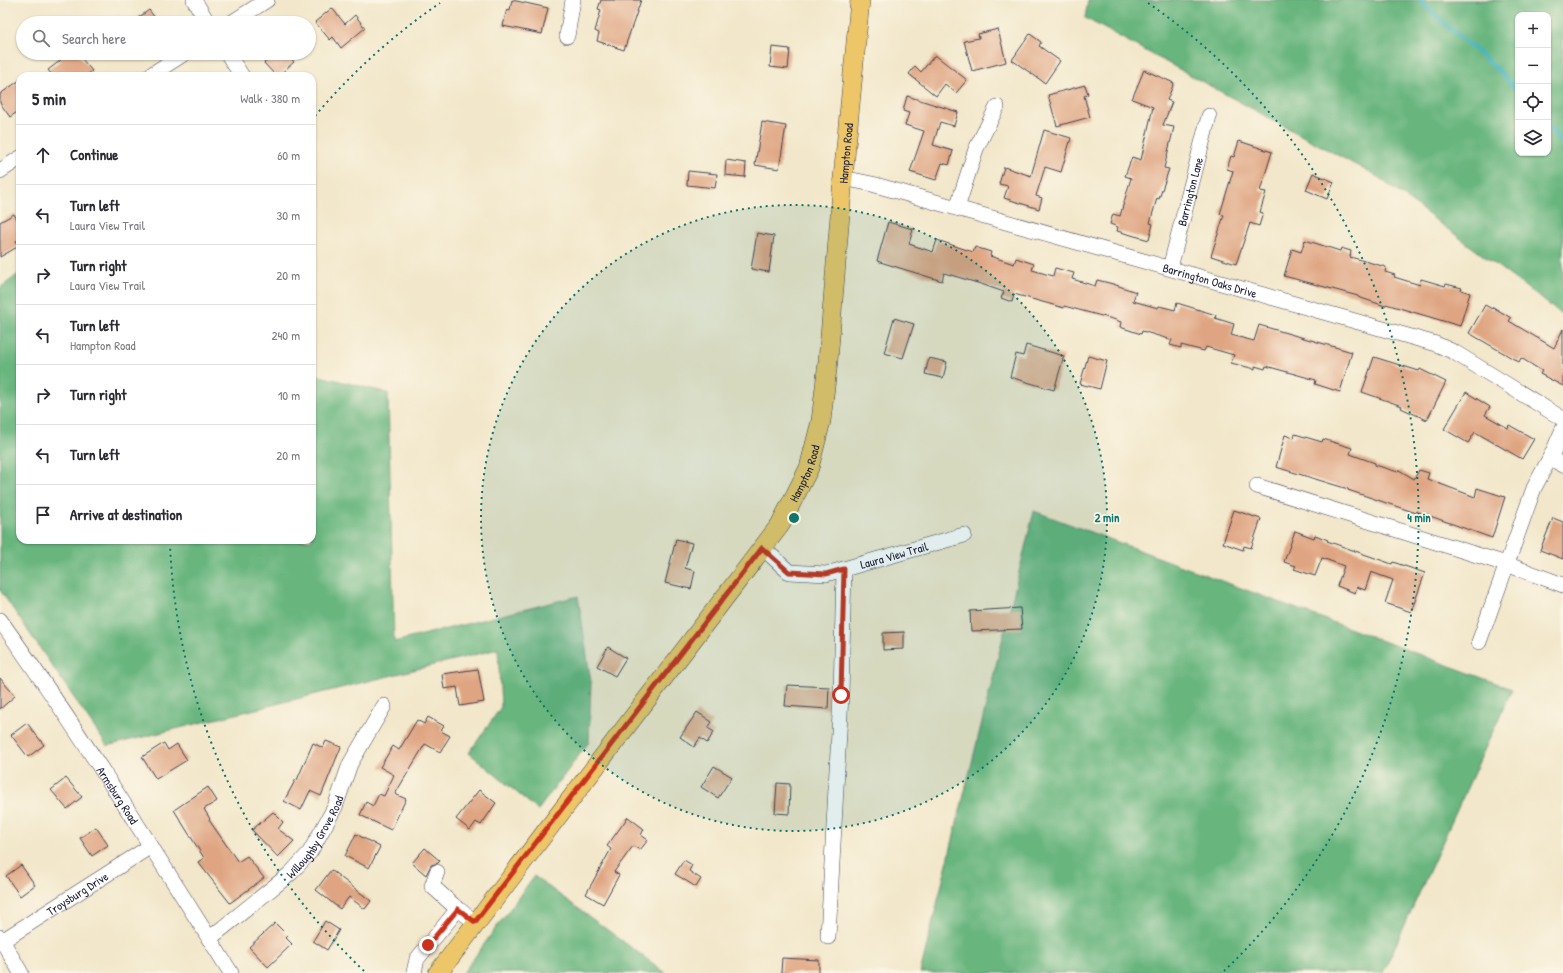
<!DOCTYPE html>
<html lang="en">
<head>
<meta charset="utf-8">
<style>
  body { margin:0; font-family:"Patrick Hand",sans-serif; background:#f2f2f3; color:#2b2b33 }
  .controls { position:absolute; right:12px; top:12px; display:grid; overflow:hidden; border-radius:8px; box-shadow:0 1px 3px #0004 }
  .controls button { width:36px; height:36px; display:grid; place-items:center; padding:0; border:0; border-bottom:1px solid #e1e1e2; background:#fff; color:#2b2b33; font:20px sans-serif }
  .stop { position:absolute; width:12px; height:12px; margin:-9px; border:3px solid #c8321e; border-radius:50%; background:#fff }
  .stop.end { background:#c8321e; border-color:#fff; box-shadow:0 1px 4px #0008 }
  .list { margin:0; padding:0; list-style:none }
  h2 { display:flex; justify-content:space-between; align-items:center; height:52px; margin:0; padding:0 16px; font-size:17px }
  h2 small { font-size:13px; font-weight:400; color:#7c7c81 }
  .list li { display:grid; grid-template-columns:26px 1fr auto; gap:12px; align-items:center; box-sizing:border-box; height:60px; padding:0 16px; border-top:1px solid #e1e1e2 }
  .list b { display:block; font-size:15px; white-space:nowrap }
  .list p { margin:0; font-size:13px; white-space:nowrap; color:#7c7c81 }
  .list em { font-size:13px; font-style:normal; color:#7c7c81 }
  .icon { flex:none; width:22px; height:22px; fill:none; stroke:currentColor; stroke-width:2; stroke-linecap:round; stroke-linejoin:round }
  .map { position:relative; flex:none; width:1563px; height:973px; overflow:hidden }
  .search { position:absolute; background:#fff; box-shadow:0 1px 3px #0004; left:16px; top:16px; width:300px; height:44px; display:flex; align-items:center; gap:10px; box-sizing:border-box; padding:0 14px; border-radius:22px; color:#7c7c81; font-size:15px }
  .panel { position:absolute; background:#fff; box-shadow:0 1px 3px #0004; left:16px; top:72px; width:300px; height:472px; border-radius:12px }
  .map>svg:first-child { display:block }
</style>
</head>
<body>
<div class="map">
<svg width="1563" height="973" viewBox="0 0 1563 973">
  <rect width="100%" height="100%" fill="#fcf5e5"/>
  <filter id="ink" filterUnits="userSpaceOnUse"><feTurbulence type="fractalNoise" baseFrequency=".025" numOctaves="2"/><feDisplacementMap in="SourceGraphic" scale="8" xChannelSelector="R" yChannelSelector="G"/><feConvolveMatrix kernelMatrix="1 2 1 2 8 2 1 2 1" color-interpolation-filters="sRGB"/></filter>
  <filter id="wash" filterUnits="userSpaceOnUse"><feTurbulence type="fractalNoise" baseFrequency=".012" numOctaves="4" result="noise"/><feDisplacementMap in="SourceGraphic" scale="16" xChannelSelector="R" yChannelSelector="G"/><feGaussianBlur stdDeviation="0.9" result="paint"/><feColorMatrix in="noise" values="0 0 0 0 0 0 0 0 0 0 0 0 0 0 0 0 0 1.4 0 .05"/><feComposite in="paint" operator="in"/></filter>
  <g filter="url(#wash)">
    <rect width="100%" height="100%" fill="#f2e7ca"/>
    <g fill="#68b57e" stroke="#456c5c" fill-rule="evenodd">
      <path d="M1088,0h475v315l-185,-138 -293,-159zM1518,15h30v138h-30z"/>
      <path d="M20,273v267h292v-166l76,19 6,249 184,-46 13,86 -2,60 -51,68 -69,-57 32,-46 -3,-58 -391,97 -107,-156v-302z"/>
      <path d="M1034,511l478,178 -129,284h-463z"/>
      <path d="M534,876l132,97h-203z"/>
    </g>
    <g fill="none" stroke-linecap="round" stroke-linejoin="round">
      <g stroke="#46b4c1" stroke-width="4">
        <path d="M1420,0c30,32 69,57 98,91"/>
        <path d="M1548,128l4,2 11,14"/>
      </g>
    </g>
    <g id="blocks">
      <g fill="#dfa582">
        <path d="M512,0l36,8 -6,26 -39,-8 4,-17 3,1z"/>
        <path d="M601,0h40l-17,50 -27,-9 2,-8 -4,-2 6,-21 -3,-1z"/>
        <path d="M332,8l13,16 10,-9 10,13 -24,20 -8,-11 -3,3 -15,-18z"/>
        <path d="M149,10l10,13h-28z"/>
        <path d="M998,29l8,33 -34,9 -8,-30 15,-3 -1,-4z"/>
        <path d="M1030,34l11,8 -2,4 21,15 -15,22 -33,-23z"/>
        <path d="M772,47l18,2 -2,20 -18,-2z"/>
        <path d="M64,53h13l15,18 -6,5h-33l-5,-6 13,-10 -3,-3z"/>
        <path d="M276,53h10l8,9 -16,14h-2l-12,-13z"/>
        <path d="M935,55l32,25 -11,13 -11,-9 -9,12 -27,-22 6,-8 6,6z"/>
        <path d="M1144,70l30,13 -7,17 5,2 -9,23 11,2 -10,41 5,1 -10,30 -2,-1 -7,25 3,1 -4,16 -32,-9 1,-4 -8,-3 3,-10 7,2 11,-38 -6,-2 7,-19 9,3 12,-53 -21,-8z"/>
        <path d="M20,80v30l-10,7 -10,-14v-9z"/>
        <path d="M1085,85l3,9 -4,2 6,21 -33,9 -9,-31z"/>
        <path d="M907,96l51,16 -4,14 -14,-4 -7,23 20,6 -4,14 -7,-2 -6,17 -26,-8 14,-41 -19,-6 4,-12 -6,-2z"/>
        <path d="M762,122l24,4 -7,43 -24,-4z"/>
        <path d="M1044,130l27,8 -10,34 -16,-5 -9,29 6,2 -3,11 -35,-11 4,-12 -9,-2 5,-17 27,9z"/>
        <path d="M1239,141l33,11 -12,39 6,1 -6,20 3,1 -4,13 -9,-3 -14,41 -25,-8 13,-41 -4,-1 13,-43 -6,-2 4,-13 3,1z"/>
        <path d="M726,160l20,3 -1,14 -20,-2z"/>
        <path d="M688,171l29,3 -2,14 -28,-3z"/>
        <path d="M1313,173l21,9 -7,17 -21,-9z"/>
        <path d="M14,214l6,10v14l-4,3 3,5 -19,11v-35z"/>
        <path d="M888,222l25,7 -4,15 24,8 4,-12 36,12 2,-5 16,5 -1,4 24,8 2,-6 18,6 -2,6 21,6 2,-8 19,5 -2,6 23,7 2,-6 16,4 23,8 -3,9 25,7 1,-2 16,4 2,-7 39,12 -1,3 19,6 -3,11 23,6 5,-16 93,27 -12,40 -25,-8 1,-4 -50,-14 -1,3 -10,-3v3l-24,-6 3,-8 -28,-8 -2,4 -23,-6v3l-11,-3 2,-5 -30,-9 -1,3 -21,-7 1,-5 -8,-3 -49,-13v2l-50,-14 -2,8 -11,-4 3,-6 -23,-8 -37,-11 -2,8 -65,-20z"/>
        <path d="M757,233l17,3 -5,36 -18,-3z"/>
        <path d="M1305,240l35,11 1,-3 10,3 -1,6 36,10 -1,5 10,3 -1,2 26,8 1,-6 24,7 1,-2 16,4 -1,2 9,3 -10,33 -74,-22 -1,2 -27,-9v-1l-74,-20 8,-27 9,3z"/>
        <path d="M1485,305l7,4 1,-2 18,11 -2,3 45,27 9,-19v57l-23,-12 2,-3 -21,-13 -2,4 -50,-29z"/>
        <path d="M894,318l20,6 -11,34 -19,-5z"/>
        <path d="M1026,345l38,11 -10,34 -44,-13 6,-23 7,2z"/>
        <path d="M1088,356l19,5 -7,28 -20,-5z"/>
        <path d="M1374,357l45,14 1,-2 26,13 -19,38 -26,-12 1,-2 -40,-14z"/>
        <path d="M929,358l18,4 -4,16 -18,-4z"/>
        <path d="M1466,392l24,15 -5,8 23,13 1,-3 25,14 -12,20 -47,-27 -7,11 -24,-14z"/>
        <path d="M1295,434l27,8 1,-3 29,9 -2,6 25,9v2l23,7 1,-2 15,9 5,-9 10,3 -2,6 48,18 2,-9 28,9 -13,41 -76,-27v2l-68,-23v-1l-72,-22 9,-32 9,3z"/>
        <path d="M1234,510l27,9 -10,29 -7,-2 -1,4 -20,-7z"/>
        <path d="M1553,518l10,4v37l-23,-9z"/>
        <path d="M1295,531l19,7 1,-3 13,5 -1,1 65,23 1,-2 32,11 -14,39 -26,-9 8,-23 -22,-8 -6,18 -8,-3 -2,6 -18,-7 7,-20 -22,-8 -7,18 -21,-7 2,-3 -12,-4z"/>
        <path d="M676,539l16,4 -7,25 10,3 -4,18 -26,-6z"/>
        <path d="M1020,608l2,21 -51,2 -1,-20z"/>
        <path d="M904,632v17l-21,1v-17z"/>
        <path d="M608,647l18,11 -11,18 -18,-10z"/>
        <path d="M478,669l6,33 -24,4 -3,-19 -13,2 -2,-15z"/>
        <path d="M0,678l15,18 -15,13z"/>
        <path d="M787,685l42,2 -1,22 -43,-3z"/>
        <path d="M697,712l15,10 -4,6 6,4 -7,11 -7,-5 -6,9 -14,-10z"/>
        <path d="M428,717l16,9 -3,5 9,5 -10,16 -15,-8 -30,50 11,5 -15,31 -31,-15 6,-13 7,4 6,-12 5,2 10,-21 -14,-8 13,-21 6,4 18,-30 7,4z"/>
        <path d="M27,723l17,22 -16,12 -17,-22z"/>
        <path d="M326,741l15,6 -20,49 -11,-5 -9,19 -17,-9 12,-22 1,1 16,-37 10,5z"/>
        <path d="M164,743l4,7 9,-6 10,16 -31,19 -14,-22z"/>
        <path d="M714,766l18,11 -14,21 -17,-11z"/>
        <path d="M66,778l16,19 -15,12 -16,-19z"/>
        <path d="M777,783l13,1 -1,30 -14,-1z"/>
        <path d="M208,787l9,14 -13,8 6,10 -1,1 29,42 9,-6 17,22 -34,25 -32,-41 6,-4 -30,-48z"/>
        <path d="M479,790l17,13 -15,22 -5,-3 -6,8 -14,-11z"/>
        <path d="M273,812l10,10 -5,7 16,12 -16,16 -26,-27z"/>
        <path d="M628,817l16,12 -3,6 7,5 -8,10 -7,-4 -19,26 5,3 -16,29 -17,-10 25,-45 -4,-3z"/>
        <path d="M96,827l12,18 -16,11 -12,-18z"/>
        <path d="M356,834l24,13 -11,21 -24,-12z"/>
        <path d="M425,848l15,13 -2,2 -7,2 -5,10 -14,-12z"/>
        <path d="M684,860l8,5 -3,6 12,8 -5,8 -21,-13z"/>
        <path d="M21,865l14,20 -15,11 -14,-20z"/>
        <path d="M331,870l40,31 -6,8 -16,-12 -9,12 -24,-19z"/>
        <path d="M325,921l14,9 -12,20 -14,-9z"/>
        <path d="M275,923l13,13 -2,2 6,6 -24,23 -19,-20z"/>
        <path d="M782,958l37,2v13h-38z"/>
      </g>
    </g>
  </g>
  <g filter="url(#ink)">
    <use href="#blocks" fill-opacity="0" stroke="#414050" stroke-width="1"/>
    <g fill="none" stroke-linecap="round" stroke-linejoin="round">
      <g stroke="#414050" stroke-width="16">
        <g id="minor">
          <path d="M194,0l14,23"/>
          <path d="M231,23l36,-23"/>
          <path d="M567,36l6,-36"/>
          <path d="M227,53l15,23"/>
          <path d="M149,76l36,-23"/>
          <path d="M0,171l20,-13"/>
          <path id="s1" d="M843,178l29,6 564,160 18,8 109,67"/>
          <path d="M957,208l19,-59 21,-42"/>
          <path id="s2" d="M1170,268l39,-152"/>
          <path d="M1550,458l13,7"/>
          <path d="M1257,486l249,78 57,21"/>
          <path id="s3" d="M763,548l26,24 37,2 138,-39"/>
          <path id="s4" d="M0,620c82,115 156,234 231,353"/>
          <path d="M1479,642l55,-154 19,-36 10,-23"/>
          <path d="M437,872l-5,14 21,19 22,17"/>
          <path d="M0,937l21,36"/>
          <path d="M828,937l13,-242 3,-126"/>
          <path id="s5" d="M209,939l82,-66 19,-21 25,-45 15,-43 34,-58"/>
          <path id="s6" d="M2,941l149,-95"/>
          <path d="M415,973l-1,-1 3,-13 41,-50"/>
        </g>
      </g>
      <g stroke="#414050" stroke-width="20">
        <g id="major">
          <path id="s7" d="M438,973l342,-448 29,-57 12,-47 7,-60 15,-183 17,-178"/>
        </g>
      </g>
      <use href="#minor" stroke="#fff" stroke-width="15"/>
      <use href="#major" stroke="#ecc669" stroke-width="19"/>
    </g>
  </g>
  <g fill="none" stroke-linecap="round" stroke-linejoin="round" filter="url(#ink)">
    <path stroke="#c8321e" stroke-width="5" d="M428,945l30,-36 17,13 287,-374 27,24 37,2 18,-5 -3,126"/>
  </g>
  <circle cx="794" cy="518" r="313" fill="#0f766e" fill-opacity=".12"/>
  <g fill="none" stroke="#0f766e" stroke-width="2" stroke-dasharray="2 4">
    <circle cx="794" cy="518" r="313"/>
    <path d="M364 971A625 625 0 0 1 170 545M315 116A625 625 0 0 1 440 3M1148 3A625 625 0 0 1 1224 971"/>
  </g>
  <g text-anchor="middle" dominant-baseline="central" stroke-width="3.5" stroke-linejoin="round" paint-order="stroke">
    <g font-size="12" fill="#22223b" stroke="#fcf5e5">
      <text stroke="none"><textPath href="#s7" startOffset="945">Hampton Road</textPath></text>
      <text stroke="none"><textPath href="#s2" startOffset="79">Barrington Lane</textPath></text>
      <text stroke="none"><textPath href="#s1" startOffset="381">Barrington Oaks Drive</textPath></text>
      <text stroke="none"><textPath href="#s7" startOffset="621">Hampton Road</textPath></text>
      <text stroke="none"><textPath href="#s3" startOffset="143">Laura View Trail</textPath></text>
      <text stroke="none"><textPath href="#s4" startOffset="211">Armsburg Road</textPath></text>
      <text stroke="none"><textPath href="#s5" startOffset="149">Willoughby Grove Road</textPath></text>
      <text stroke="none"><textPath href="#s6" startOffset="89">Troysburg Drive</textPath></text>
    </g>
  </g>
  <circle cx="794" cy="518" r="6" fill="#0f766e" stroke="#fcf5e5" stroke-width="2"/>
  <g font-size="12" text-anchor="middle" font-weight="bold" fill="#0f766e" stroke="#fcf5e5" stroke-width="3.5" stroke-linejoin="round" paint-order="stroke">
    <text x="1107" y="522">2 min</text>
    <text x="1419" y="522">4 min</text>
  </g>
</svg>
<div class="controls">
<button>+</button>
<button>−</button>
<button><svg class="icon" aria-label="locate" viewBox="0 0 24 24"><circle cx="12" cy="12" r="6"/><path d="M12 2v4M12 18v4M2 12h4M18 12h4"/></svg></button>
<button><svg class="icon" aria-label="layers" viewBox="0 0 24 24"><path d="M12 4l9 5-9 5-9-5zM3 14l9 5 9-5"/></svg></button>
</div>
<div class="stop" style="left:841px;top:695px"></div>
<div class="stop end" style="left:428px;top:945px"></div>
<div class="search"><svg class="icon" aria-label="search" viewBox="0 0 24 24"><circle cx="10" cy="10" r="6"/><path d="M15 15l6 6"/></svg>Search here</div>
<section class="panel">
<h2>5 min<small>Walk · 380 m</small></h2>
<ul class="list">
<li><svg class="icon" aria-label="ahead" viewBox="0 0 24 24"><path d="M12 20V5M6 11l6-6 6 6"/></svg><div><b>Continue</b></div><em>60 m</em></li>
<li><svg class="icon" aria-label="left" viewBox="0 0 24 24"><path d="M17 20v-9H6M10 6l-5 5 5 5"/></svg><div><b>Turn left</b><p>Laura View Trail</p></div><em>30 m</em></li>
<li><svg class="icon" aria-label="right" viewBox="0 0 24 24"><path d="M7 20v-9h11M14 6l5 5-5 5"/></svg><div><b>Turn right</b><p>Laura View Trail</p></div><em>20 m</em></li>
<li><svg class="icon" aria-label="left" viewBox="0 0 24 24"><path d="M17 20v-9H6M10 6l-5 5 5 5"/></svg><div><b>Turn left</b><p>Hampton Road</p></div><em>240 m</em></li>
<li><svg class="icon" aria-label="right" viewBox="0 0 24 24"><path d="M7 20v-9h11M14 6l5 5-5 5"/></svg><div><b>Turn right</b></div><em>10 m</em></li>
<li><svg class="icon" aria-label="left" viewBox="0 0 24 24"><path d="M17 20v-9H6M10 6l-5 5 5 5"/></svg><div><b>Turn left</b></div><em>20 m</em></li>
<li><svg class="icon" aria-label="arrive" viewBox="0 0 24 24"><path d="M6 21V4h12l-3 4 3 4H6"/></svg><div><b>Arrive at destination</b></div></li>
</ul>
</section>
</div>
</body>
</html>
